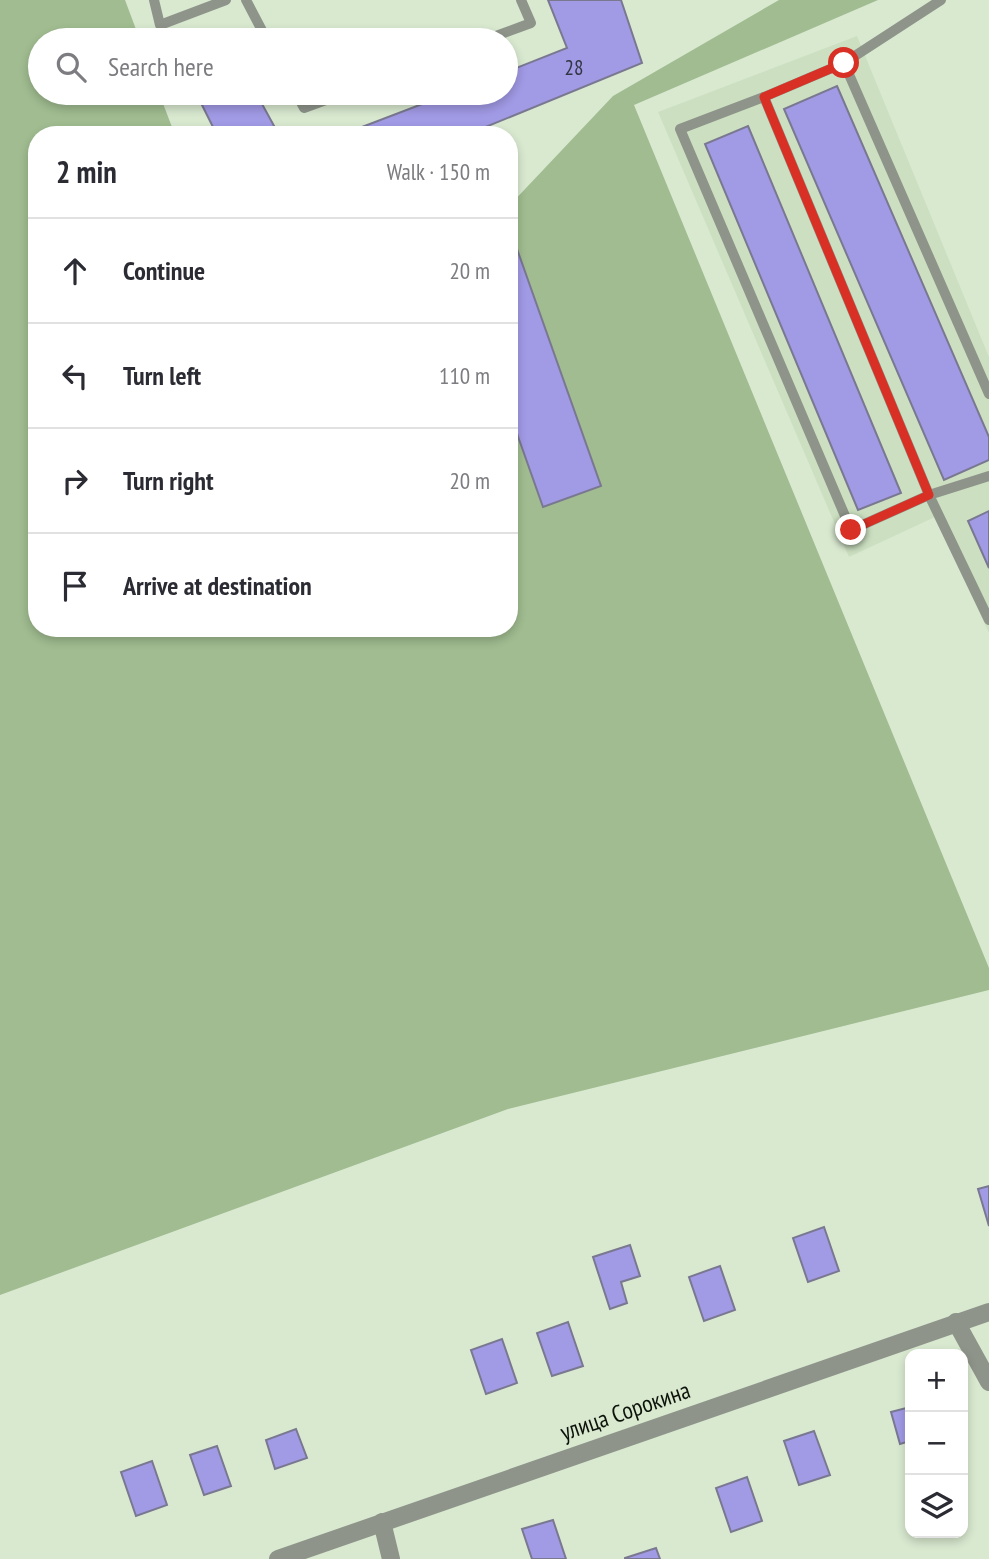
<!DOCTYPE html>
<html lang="en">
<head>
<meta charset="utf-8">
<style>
  body { margin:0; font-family:"PT Sans Narrow",sans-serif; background:#f2f2f3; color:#2b2b33 }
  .controls { position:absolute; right:21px; bottom:21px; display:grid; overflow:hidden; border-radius:14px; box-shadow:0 4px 10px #0003 }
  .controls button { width:63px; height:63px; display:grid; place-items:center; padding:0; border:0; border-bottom:2px solid #e1e1e2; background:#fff; color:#2b2b33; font:35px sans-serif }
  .stop { position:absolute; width:21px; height:21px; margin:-16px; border:5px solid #d93025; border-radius:50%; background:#fff }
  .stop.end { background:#d93025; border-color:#fff; box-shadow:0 2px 7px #0008 }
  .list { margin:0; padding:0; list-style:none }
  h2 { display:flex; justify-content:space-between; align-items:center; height:91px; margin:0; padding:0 28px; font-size:30px }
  h2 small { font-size:23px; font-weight:400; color:#7c7c81 }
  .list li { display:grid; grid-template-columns:46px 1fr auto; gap:21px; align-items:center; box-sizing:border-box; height:105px; padding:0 28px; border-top:2px solid #e1e1e2 }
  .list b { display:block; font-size:26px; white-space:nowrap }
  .list em { font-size:23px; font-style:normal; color:#7c7c81 }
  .icon { flex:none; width:38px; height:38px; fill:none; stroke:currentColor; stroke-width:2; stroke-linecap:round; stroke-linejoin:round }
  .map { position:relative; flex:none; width:989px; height:1559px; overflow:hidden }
  .search { position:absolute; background:#fff; box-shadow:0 4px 10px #0003; left:28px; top:28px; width:490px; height:77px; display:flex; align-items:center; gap:18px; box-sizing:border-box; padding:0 24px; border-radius:38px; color:#7c7c81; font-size:26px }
  .panel { position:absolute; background:#fff; box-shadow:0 4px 10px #0003; left:28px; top:126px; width:490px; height:511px; border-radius:28px }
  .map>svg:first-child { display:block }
</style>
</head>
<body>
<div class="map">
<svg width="989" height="1559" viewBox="0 0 989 1559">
  <rect width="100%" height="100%" fill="#d9e9d0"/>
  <path fill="#cce0c1" d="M857,36l132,321v276l-54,-116 -86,40 -191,-445z"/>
  <path fill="#a0bc90" d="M0,0h125l15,40h-100v53h119l16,42h-138v493h472v-422l104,-110 166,-96h99l-244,105 355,863v22l-481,119 -508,186z"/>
  <g fill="#a19ae5" stroke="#7a7891" stroke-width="2">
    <path d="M548,0h73l21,63 -176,72h-125l110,-42h55v-21l61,-24z"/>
    <path d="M837,86l152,351v23l-45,20 -160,-371z"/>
    <path d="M202,93h54l23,42h-62l-20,-40z"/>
    <path d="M748,126l153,367 -43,17 -153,-366z"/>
    <path d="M517,249l84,237 -58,21 -34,-96v-159z"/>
    <path d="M989,511v57l-21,-47z"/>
    <path d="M989,1186v40l-11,-37z"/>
    <path d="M824,1227l15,44 -31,11 -15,-44z"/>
    <path d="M630,1245l10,31 -19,6 6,21 -17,6 -17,-52z"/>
    <path d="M720,1266l15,44 -31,11 -15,-44z"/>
    <path d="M568,1322l15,44 -31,10 -15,-43z"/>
    <path d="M502,1339l15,44 -31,11 -15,-44z"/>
    <path d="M910,1407v34l-10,3 -9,-32z"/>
    <path d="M296,1429l11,29 -32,11 -9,-29z"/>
    <path d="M814,1431l16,44 -31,10 -15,-44z"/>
    <path d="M217,1446l14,40 -27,9 -14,-40z"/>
    <path d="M152,1461l15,44 -31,11 -15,-44z"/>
    <path d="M747,1477l15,44 -31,11 -15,-44z"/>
    <path d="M553,1520l13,39h-34l-10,-30z"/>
    <path d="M656,1548l4,11h-35v-1z"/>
  </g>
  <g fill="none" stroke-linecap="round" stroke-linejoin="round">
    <g stroke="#8e948a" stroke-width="10">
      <path d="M154,0l6,25 66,-25"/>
      <path d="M246,0l21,40"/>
      <path d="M941,0l-97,63 -80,34 -84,32 171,401 78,-35 60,-19"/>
      <path d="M485,40l46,-17 -10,-23"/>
      <path d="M844,63l145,331"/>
      <path d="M296,93l8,15 41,-15"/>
      <path d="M764,97l165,398 60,125"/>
    </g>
    <g stroke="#8e948a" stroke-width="18">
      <path d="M956,1322l33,60"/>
      <path d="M382,1522l9,37"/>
      <path d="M278,1559l711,-247"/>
    </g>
  </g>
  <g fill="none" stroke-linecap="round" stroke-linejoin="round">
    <path stroke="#d93025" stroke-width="9" d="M844,63l-80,34 165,398 -78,35"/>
  </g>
  <g text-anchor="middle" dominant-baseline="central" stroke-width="5" stroke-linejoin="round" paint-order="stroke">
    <g font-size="21" fill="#323441">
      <text x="574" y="67">28</text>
    </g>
    <g font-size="24" fill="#0d120a" stroke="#d9e9d0">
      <text transform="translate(625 1411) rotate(-19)">улица Сорокина</text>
    </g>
  </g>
</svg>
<div class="controls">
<button>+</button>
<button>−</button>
<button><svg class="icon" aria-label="layers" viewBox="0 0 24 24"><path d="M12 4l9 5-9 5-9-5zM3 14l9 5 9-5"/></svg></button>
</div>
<div class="stop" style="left:844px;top:63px"></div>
<div class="stop end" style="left:851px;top:530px"></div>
<div class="search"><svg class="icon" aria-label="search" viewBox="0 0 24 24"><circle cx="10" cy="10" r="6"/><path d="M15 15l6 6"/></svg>Search here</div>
<section class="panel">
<h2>2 min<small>Walk · 150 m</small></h2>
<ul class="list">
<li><svg class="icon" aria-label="ahead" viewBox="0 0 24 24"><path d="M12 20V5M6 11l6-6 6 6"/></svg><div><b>Continue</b></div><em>20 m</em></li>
<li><svg class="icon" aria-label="left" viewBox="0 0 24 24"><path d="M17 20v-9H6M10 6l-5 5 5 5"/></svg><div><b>Turn left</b></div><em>110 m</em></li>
<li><svg class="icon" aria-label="right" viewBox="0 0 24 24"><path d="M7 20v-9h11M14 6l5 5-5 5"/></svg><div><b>Turn right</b></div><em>20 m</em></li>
<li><svg class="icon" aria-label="arrive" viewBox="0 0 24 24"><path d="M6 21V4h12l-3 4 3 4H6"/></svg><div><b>Arrive at destination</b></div></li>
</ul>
</section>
</div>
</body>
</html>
